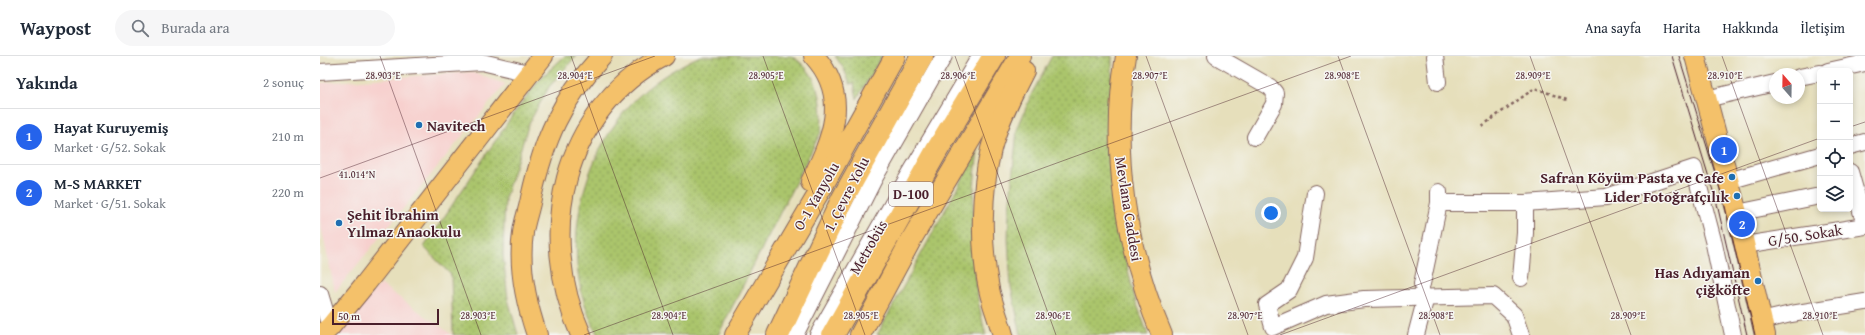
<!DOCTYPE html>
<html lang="tr">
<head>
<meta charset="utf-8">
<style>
  body { margin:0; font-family:"Gentium Book Plus",serif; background:#f6f6f7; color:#1f2937 }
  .controls { position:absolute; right:12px; top:12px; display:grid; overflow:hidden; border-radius:6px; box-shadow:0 2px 6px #0003 }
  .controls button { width:36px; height:36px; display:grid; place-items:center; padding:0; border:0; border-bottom:1px solid #e0e1e3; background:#fff; color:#1f2937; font:20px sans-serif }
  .compass { position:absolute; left:1449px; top:12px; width:36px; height:36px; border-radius:50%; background:#fff; box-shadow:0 2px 6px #0003; rotate:340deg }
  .scale { position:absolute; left:12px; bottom:10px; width:107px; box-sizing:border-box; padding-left:4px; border:2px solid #4a1f2b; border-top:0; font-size:11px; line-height:14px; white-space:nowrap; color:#4a1f2b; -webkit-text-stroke:3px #f6f6f2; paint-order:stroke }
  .you { position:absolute; left:951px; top:157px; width:14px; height:14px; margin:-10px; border:3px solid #fff; border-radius:50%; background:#1a73e8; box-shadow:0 0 0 6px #1a73e833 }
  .badge { display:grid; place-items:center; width:26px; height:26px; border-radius:50%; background:#2563eb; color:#fff; font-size:13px; font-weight:700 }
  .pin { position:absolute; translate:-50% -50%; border:2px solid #fff; box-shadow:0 1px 4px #0006 }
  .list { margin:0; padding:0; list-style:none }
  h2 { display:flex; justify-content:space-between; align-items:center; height:52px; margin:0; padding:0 16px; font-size:17px }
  h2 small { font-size:13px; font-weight:400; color:#747a83 }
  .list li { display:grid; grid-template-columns:26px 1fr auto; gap:12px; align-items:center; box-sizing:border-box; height:56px; padding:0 16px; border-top:1px solid #e0e1e3 }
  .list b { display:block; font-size:15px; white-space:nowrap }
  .list p { margin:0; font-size:13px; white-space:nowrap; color:#747a83 }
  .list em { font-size:13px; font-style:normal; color:#747a83 }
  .icon { flex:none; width:22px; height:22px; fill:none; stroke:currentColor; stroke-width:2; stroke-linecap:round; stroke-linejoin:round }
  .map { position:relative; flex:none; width:1545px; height:279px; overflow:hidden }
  header { display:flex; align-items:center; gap:24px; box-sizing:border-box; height:56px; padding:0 20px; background:#fff; border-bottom:1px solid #e0e1e3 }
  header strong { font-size:19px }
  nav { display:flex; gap:22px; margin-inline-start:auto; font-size:14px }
  .search { width:280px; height:36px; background:#f6f6f7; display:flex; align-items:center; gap:10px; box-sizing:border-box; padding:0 14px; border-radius:22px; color:#747a83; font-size:15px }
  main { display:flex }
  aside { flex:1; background:#fff }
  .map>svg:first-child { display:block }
</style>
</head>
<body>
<header>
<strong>Waypost</strong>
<div class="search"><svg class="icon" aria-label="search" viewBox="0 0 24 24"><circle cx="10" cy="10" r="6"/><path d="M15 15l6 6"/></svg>Burada ara</div>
<nav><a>Ana sayfa</a><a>Harita</a><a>Hakkında</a><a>İletişim</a></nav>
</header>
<main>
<aside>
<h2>Yakında<small>2 sonuç</small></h2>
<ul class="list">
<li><span class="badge">1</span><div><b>Hayat Kuruyemiş</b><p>Market · G/52. Sokak</p></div><em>210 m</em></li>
<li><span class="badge">2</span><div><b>M-S MARKET</b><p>Market · G/51. Sokak</p></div><em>220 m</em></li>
</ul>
</aside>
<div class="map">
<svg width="1545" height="279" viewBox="0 0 1545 279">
  <defs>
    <pattern id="grass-dots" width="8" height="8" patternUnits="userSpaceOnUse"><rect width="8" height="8" fill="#aac56c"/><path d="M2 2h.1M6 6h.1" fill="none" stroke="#8c9f59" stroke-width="1.8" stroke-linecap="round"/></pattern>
  </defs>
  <rect width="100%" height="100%" fill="#f6f6f2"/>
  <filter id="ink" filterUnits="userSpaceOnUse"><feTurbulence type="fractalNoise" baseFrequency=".025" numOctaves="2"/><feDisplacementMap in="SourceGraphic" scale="8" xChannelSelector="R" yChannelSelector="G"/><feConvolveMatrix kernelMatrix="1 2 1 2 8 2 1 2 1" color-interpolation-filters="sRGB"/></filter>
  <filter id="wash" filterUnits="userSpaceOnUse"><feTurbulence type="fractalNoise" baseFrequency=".012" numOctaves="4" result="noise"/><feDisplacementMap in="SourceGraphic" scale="16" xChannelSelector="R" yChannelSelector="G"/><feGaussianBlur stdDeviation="0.9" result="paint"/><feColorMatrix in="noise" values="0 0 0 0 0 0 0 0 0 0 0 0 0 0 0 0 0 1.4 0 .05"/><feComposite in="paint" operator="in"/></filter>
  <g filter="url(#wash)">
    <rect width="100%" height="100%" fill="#e6dfbb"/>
    <g fill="#f7d0ce">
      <path d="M151,16l34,12 -170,208 -15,-71v-138z"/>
      <path d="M60,228l71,50 2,1h-118z"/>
    </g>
    <g fill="url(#grass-dots)" stroke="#7a724c">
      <path d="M245,0h11l-27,31 -20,36 -24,75 -2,57 5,44 10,36h-65l-2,-60 -27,-28 90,-134 28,-36z"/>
      <path d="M380,0h92c27,18 32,44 29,76l-103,203h-120c-40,-73 -22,-169 32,-230 19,-21 44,-37 70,-49z"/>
      <path d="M515,0h47l-25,43 -3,-16 -4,1 -6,-15z"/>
      <path d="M732,0h60v118l10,71 13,54 13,36h-127l-10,-48 -3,-48 1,-29 8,-80 15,-37z"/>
      <path d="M658,94c-8,61 -9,125 8,185h-109z"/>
    </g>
  </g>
  <g filter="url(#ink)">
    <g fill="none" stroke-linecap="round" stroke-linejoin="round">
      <g stroke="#81625d" stroke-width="18">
        <g id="minor">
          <path d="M896,0l54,31 5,6 -1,11 -19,33"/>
          <path d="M1115,0l3,26"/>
          <path d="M1508,15l37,-8"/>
          <path d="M0,16l162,-10 46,11"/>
          <path d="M1479,21l21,-4"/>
          <path d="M1386,43l69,-16"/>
          <path d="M1530,90l15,-4"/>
          <path d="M1530,116l15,53"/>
          <path d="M1408,125l92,-26"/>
          <path d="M995,137l-10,65 -16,32 -22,15 6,22 53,-23 38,-5 129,-3 21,19 7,20"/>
          <path d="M1119,147h86l81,-6 88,-29 20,76 19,91"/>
          <path d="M1417,157l83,-17"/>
          <path d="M1424,189l121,-19"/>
          <path d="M1201,222l4,-45v-30"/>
          <path d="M1102,228l17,-81v-11"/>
          <path d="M0,238l10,33"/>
          <path d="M1441,265l30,-7 74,-12"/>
          <path d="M475,279l80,-158 69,-121"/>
          <path d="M498,279l83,-146 79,-133"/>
          <path d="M1096,279l10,-38"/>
        </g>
      </g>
      <g stroke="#81625d" stroke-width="22">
        <g id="major">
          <path d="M806,0c-16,94 -1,192 36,279"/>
          <path d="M1375,0l42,157 28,122"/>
          <path d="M491,126c21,-43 40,-85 3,-126"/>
          <path d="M1,279l9,-8 36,-44 177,-227"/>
          <path d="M217,279c-11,-32 -19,-67 -14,-102 1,-11 6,-23 8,-35 13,-59 30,-98 71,-142"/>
          <path d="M261,279c-45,-102 -20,-224 83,-279"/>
          <path d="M415,279l89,-151 71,-128"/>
          <path d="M540,279l51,-95 109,-184"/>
          <path d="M683,279c-4,-15 -11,-31 -14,-46 -9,-43 -8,-98 2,-140 7,-27 20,-53 33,-78"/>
        </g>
      </g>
      <g stroke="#81625d" stroke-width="24">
        <g id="highway">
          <path d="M458,279l65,-137 79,-142"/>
          <path d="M513,279l104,-185 57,-94"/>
        </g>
      </g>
      <path stroke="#81625d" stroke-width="2.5" stroke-dasharray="3 3" stroke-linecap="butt" d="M1162,70l53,-38 32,12"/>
      <use href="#minor" stroke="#fff" stroke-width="16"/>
      <use href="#major" stroke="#f4c16a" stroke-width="20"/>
      <use href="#highway" stroke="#f4c16a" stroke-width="22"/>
      <g stroke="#4a1f2b" stroke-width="1">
        <path d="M1352,0l45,148 30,131"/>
        <path d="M1359,0l45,146 31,133"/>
      </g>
    </g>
  </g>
  <path fill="none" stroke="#4a1f2b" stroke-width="1" stroke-opacity="0.45" d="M60,0l101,279M251,0l102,279M443,0l102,279M635,0l101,279M826,0l102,279M1018,0l102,279M1210,0l101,279M1402,0l101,279M1530,71l15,-5M0,122l335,-122M264,279l767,-279M960,279l540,-197"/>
  <g fill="#1f6fb2" stroke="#f6f6f2" stroke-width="1.5">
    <circle cx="99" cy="69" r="4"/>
    <circle cx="1412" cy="121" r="4"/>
    <circle cx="1417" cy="140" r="4"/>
    <circle cx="19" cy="167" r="4"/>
    <circle cx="1438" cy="225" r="4"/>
  </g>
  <g text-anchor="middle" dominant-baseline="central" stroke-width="3" stroke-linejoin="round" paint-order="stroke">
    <rect fill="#f6f6f2" stroke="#7e6067" stroke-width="1" x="569" y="126" width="44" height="24" rx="3"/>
    <g font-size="14" font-weight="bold" fill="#4a1f2b">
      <text x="591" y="138">D-100</text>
    </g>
    <g font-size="15" font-weight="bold" fill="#4a1f2b" stroke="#f6f6f2" text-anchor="end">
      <text x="107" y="69" text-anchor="start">Navitech</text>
      <text x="1404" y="121">Safran Köyüm Pasta ve Cafe</text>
      <text x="1409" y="140">Lider Fotoğrafçılık</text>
      <text x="27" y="158" text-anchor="start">Şehit İbrahim<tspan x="27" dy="17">Yılmaz Anaokulu</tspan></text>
      <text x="1430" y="216">Has Adıyaman<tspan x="1430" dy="17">çiğköfte</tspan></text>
    </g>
    <g font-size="15" fill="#4a1f2b" stroke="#f6f6f2">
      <text transform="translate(526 138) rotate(-63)">1. Çevre Yolu</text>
      <text transform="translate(496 140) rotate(-60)">O-1 Yanyolu</text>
      <text transform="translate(809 153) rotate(81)">Mevlana Caddesi</text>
      <text transform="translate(1485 179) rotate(-9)">G/50. Sokak</text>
      <text transform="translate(548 191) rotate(-60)">Metrobüs</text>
    </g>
  </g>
  <g font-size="10" text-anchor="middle" fill="#4a1f2b" stroke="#f6f6f2" stroke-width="3" stroke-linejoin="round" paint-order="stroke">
    <text x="63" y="23">28.903°E</text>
    <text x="830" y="23">28.907°E</text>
    <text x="255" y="23">28.904°E</text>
    <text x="446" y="23">28.905°E</text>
    <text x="638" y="23">28.906°E</text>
    <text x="1022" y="23">28.908°E</text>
    <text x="1213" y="23">28.909°E</text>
    <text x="1405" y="23">28.910°E</text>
    <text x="37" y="122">41.014°N</text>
    <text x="158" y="263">28.903°E</text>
    <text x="349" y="263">28.904°E</text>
    <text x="541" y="263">28.905°E</text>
    <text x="733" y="263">28.906°E</text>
    <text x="925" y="263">28.907°E</text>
    <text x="1116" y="263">28.908°E</text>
    <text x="1308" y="263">28.909°E</text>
    <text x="1500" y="263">28.910°E</text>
  </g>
</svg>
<div class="controls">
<button>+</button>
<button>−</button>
<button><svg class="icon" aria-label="locate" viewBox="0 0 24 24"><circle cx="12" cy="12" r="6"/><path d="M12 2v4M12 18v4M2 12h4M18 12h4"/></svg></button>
<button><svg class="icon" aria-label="layers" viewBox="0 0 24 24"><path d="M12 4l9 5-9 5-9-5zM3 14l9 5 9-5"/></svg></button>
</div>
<svg class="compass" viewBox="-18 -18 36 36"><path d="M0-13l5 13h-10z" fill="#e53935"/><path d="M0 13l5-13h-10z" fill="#747a83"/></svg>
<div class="scale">50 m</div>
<div class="you"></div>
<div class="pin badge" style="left:1404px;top:94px">1</div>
<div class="pin badge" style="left:1422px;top:168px">2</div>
</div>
</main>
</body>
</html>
